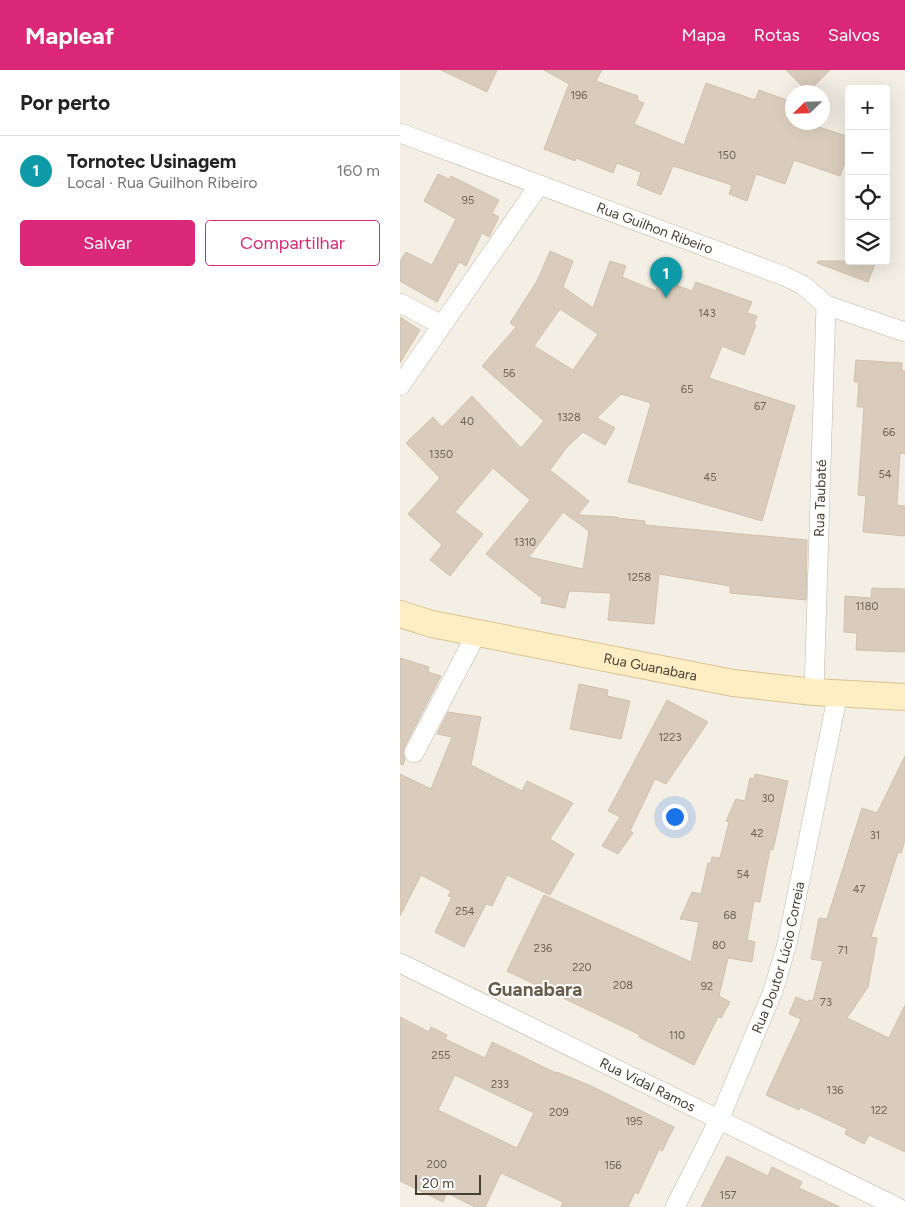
<!DOCTYPE html>
<html lang="pt">
<head>
<meta charset="utf-8">
<style>
  body { margin:0; font-family:Figtree,sans-serif; background:#f2f2f2; color:#222 }
  .controls { position:absolute; right:15px; top:15px; display:grid; overflow:hidden; border-radius:5px; box-shadow:0 5px 20px #0002 }
  .controls button { width:45px; height:45px; display:grid; place-items:center; padding:0; border:0; border-bottom:1px solid #e0e0e0; background:#fff; color:#222; font:25px sans-serif }
  .compass { position:absolute; left:385px; top:15px; width:45px; height:45px; border-radius:50%; background:#fff; box-shadow:0 5px 20px #0002; rotate:247deg }
  .scale { position:absolute; left:15px; bottom:12px; width:66px; box-sizing:border-box; padding-left:5px; border:2px solid #473e34; border-top:0; font-size:14px; line-height:18px; white-space:nowrap; color:#473e34; -webkit-text-stroke:4px #fff; paint-order:stroke }
  .you { position:absolute; left:274px; top:746px; width:18px; height:18px; margin:-12px; border:4px solid #fff; border-radius:50%; background:#1a73e8; box-shadow:0 0 0 8px #1a73e833 }
  .badge { display:grid; place-items:center; width:32px; height:32px; border-radius:50%; background:#db2777; color:#fff; font-size:16px; font-weight:700 }
  .pin { position:absolute; translate:-50% -41px; filter:drop-shadow(0 1px 2px #0008) }
  .pin::after { content:''; position:absolute; top:26px; width:18px; height:15px; background:inherit; clip-path:polygon(0 0,100% 0,50% 100%) }
  .list { margin:0; padding:0; list-style:none }
  h2 { display:flex; justify-content:space-between; align-items:center; height:65px; margin:0; padding:0 20px; font-size:21px }
  h2 small { font-size:16px; font-weight:400; color:#767676 }
  .list li { display:grid; grid-template-columns:32px 1fr auto; gap:15px; align-items:center; box-sizing:border-box; height:70px; padding:0 20px; border-top:1px solid #e0e0e0 }
  .list b { display:block; font-size:19px; white-space:nowrap }
  .list p { margin:0; font-size:16px; white-space:nowrap; color:#767676 }
  .list em { font-size:16px; font-style:normal; color:#767676 }
  .actions { display:flex; gap:10px; padding:15px 20px }
  .actions a { flex:1; padding:11px 0; border:1px solid #db2777; border-radius:5px; text-align:center; font-size:18px; color:#db2777 }
  .actions .main { background:#db2777; color:#fff }
  .icon { flex:none; width:28px; height:28px; fill:none; stroke:currentColor; stroke-width:2; stroke-linecap:round; stroke-linejoin:round }
  .map { position:relative; flex:none; width:505px; height:1137px; overflow:hidden }
  header { display:flex; align-items:center; gap:30px; box-sizing:border-box; height:70px; padding:0 25px; background:#db2777; color:#fff }
  header strong { font-size:24px }
  nav { display:flex; gap:28px; margin-inline-start:auto; font-size:18px }
  main { display:flex }
  aside { flex:1; background:#fff }
  .map>svg:first-child { display:block }
</style>
</head>
<body>
<header>
<strong>Mapleaf</strong>
<nav><a>Mapa</a><a>Rotas</a><a>Salvos</a></nav>
</header>
<main>
<aside>
<h2>Por perto<small></small></h2>
<ul class="list">
<li><span class="badge" style="background:#0f9aa8">1</span><div><b>Tornotec Usinagem</b><p>Local · Rua Guilhon Ribeiro</p></div><em>160 m</em></li>
</ul>
<div class="actions"><a class="main">Salvar</a><a>Compartilhar</a></div>
</aside>
<div class="map">
<svg width="505" height="1137" viewBox="0 0 505 1137">
  <rect width="100%" height="100%" fill="#f4efe5"/>
  <g fill="#d9ccbc" stroke="#d2c1ac" fill-rule="evenodd">
    <path d="M41,0h56l-10,22z"/>
    <path d="M144,0h58l-6,11 42,15 -1,4 7,3 -10,21 50,21 22,-62 49,17 4,-10 33,12v5l-8,9 8,3v3h12l45,15v14l-9,25 -46,-16 -9,24 -29,-10 -9,27 -18,-7 3,-9 -59,-19 -12,29 -24,-10 4,-13 -24,-9 -4,10 -37,-15 -1,3 -31,-12 25,-65z"/>
    <path d="M386,0h44l-22,22z"/>
    <path d="M38,104l11,5 2,-3 48,24 -7,13 7,4 -10,20 -7,-4 -16,33 -7,-4 -22,40 -37,-21v-20l6,-9 26,13 24,-46 -32,-18z"/>
    <path d="M150,181l23,10 -10,26 30,21 17,-47 16,5 -4,11 34,14 4,-12 32,12 4,-9 56,20 -5,11 10,3 -3,8 2,1 -12,30 -22,-9 -13,32 86,28 -33,115 -134,-39 23,-79 -30,-9 -24,24 18,10 -10,17 -22,-13 -16,15 -17,23 39,31 -11,14 39,2v1l28,3v4l162,15 -1,60 -76,-7v-7l-71,-12 -5,50 -46,-4 3,-27 -42,-2 -4,17 -24,-5 1,-6 -3,-1 -53,-42 44,-54 -37,-32 -38,44 28,22 -33,42 -20,-16 12,-15 -34,-31 32,-36 -34,-35 27,-26 9,10 30,-31 49,52 23,-27 -62,-55 34,-39 -6,-4 27,-42zM160,239l38,25 -25,36 -39,-24zM163,442l26,19 -6,38 -54,-12z"/>
    <path d="M418,191h58l-8,21 -51,-19z"/>
    <path d="M0,247l20,13 -20,33z"/>
    <path d="M456,290l46,3v8h3v83l-5,-1 -3,52 8,1v30l-42,-4 3,-36 -8,-1 6,-88h-7l2,-25h-5z"/>
    <path d="M472,518l33,1v63l-49,-2 1,-17 -13,-1 1,-36 26,2z"/>
    <path d="M0,588l29,9 -1,5 13,4 -37,72 -1,6 2,5 -2,6 -3,-1z"/>
    <path d="M179,614l29,6 -1,6 23,5 -9,38 -51,-10z"/>
    <path d="M267,630l41,22 -42,62 -11,-5 -25,52 3,2 -15,21 -16,-8 18,-29 -12,-6z"/>
    <path d="M48,642l33,5 -10,48 51,26 5,-10 46,22 -23,36 24,15 -24,41 -43,-20 -15,31 -6,-2 -22,43 -29,-15 17,-35 -4,-1 3,-5 -30,-16 -21,41v-142l31,15 21,-52 -15,-3z"/>
    <path d="M505,686v84l-4,13 -3,-1 -27,85 6,1 -9,49 -21,31 42,20 16,-33v147l-36,-17 -5,9 -19,-10 2,-5 -47,-22 -1,3 -33,-15 35,-76 -12,-5 7,-17 12,5 1,-2 4,1 10,-40 -12,-2 8,-41 8,1 35,-111 15,5z"/>
    <path d="M355,704l33,7 -15,69h-3l-10,52 -6,-1 -7,39 8,2 -3,20 -24,-4 -9,38 11,6 -9,16 -3,-1 -24,48 -55,-28 1,-2 -133,-64 37,-76 147,67 8,-40 -19,-3 12,-27 9,2 7,-31h3l1,-6 8,1 9,-36 -3,-1 10,-22 9,2 5,-23 4,1z"/>
    <path d="M0,947l29,15 2,-5 16,8 -2,4 40,19 7,-16 64,31 1,-1 32,13 85,42 -12,24 -3,-2 -21,45 -3,-2 -7,15h-67l2,-5 -62,-29 -16,34h-10l-28,-14 -4,9 -43,-21zM55,1005l79,38 -17,35 -79,-38z"/>
    <path d="M327,1086l41,20 4,-9 30,15 -3,6 41,19h-139z"/>
  </g>
  <g fill="none" stroke-linecap="round" stroke-linejoin="round">
    <g stroke="#c0b6a7" stroke-width="20">
      <g id="street">
        <path id="s1" d="M0,63l384,143 19,9 23,20 79,27"/>
        <path d="M0,233l42,22"/>
        <path d="M0,316l139,-201"/>
        <path id="s2" d="M414,622l12,-387"/>
        <path d="M14,683l63,-120"/>
        <path id="s3" d="M0,893l497,244"/>
        <path id="s4" d="M275,1137l44,-87 54,-129 14,-47 51,-251"/>
      </g>
    </g>
    <g stroke="#dbc393" stroke-width="28">
      <g id="secondary">
        <path id="s5" d="M0,544l32,10 301,59 81,9 91,5"/>
      </g>
    </g>
    <use href="#street" stroke="#fff" stroke-width="19"/>
    <use href="#secondary" stroke="#ffedc4" stroke-width="26"/>
  </g>
  <g text-anchor="middle" dominant-baseline="central" stroke-width="4" stroke-linejoin="round" paint-order="stroke">
    <g font-size="11" fill="#6c6256">
      <text x="179" y="25">196</text>
      <text x="327" y="85">150</text>
      <text x="68" y="130">95</text>
      <text x="307" y="243">143</text>
      <text x="109" y="303">56</text>
      <text x="287" y="319">65</text>
      <text x="360" y="336">67</text>
      <text x="169" y="347">1328</text>
      <text x="67" y="351">40</text>
      <text x="489" y="362">66</text>
      <text x="41" y="384">1350</text>
      <text x="485" y="404">54</text>
      <text x="310" y="407">45</text>
      <text x="125" y="472">1310</text>
      <text x="239" y="507">1258</text>
      <text x="467" y="536">1180</text>
      <text x="270" y="667">1223</text>
      <text x="368" y="728">30</text>
      <text x="357" y="763">42</text>
      <text x="475" y="765">31</text>
      <text x="343" y="804">54</text>
      <text x="459" y="819">47</text>
      <text x="65" y="841">254</text>
      <text x="330" y="845">68</text>
      <text x="319" y="875">80</text>
      <text x="143" y="878">236</text>
      <text x="443" y="880">71</text>
      <text x="182" y="897">220</text>
      <text x="223" y="915">208</text>
      <text x="307" y="916">92</text>
      <text x="426" y="932">73</text>
      <text x="277" y="965">110</text>
      <text x="41" y="985">255</text>
      <text x="100" y="1014">233</text>
      <text x="435" y="1020">136</text>
      <text x="479" y="1040">122</text>
      <text x="159" y="1042">209</text>
      <text x="234" y="1051">195</text>
      <text x="37" y="1094">200</text>
      <text x="213" y="1095">156</text>
      <text x="328" y="1125">157</text>
    </g>
    <g font-size="14" fill="#473e34" stroke="#fff">
      <text stroke="none"><textPath href="#s1" startOffset="272">Rua Guilhon Ribeiro</textPath></text>
      <text stroke="none"><textPath href="#s2" startOffset="194">Rua Taubaté</textPath></text>
      <text stroke="none"><textPath href="#s5" startOffset="256">Rua Guanabara</textPath></text>
      <text stroke="none"><textPath href="#s4" startOffset="271">Rua Doutor Lúcio Correia</textPath></text>
      <text stroke="none"><textPath href="#s3" startOffset="276">Rua Vidal Ramos</textPath></text>
    </g>
    <g font-size="19" font-weight="bold" fill="#6a5c4a" stroke="#fff">
      <text x="135" y="919">Guanabara</text>
    </g>
  </g>
</svg>
<div class="controls">
<button>+</button>
<button>−</button>
<button><svg class="icon" aria-label="locate" viewBox="0 0 24 24"><circle cx="12" cy="12" r="6"/><path d="M12 2v4M12 18v4M2 12h4M18 12h4"/></svg></button>
<button><svg class="icon" aria-label="layers" viewBox="0 0 24 24"><path d="M12 4l9 5-9 5-9-5zM3 14l9 5 9-5"/></svg></button>
</div>
<svg class="compass" viewBox="-18 -18 36 36"><path d="M0-13l5 13h-10z" fill="#e53935"/><path d="M0 13l5-13h-10z" fill="#767676"/></svg>
<div class="scale">20 m</div>
<div class="you"></div>
<div class="pin badge" style="left:266px;top:228px;background:#0f9aa8">1</div>
</div>
</main>
</body>
</html>
